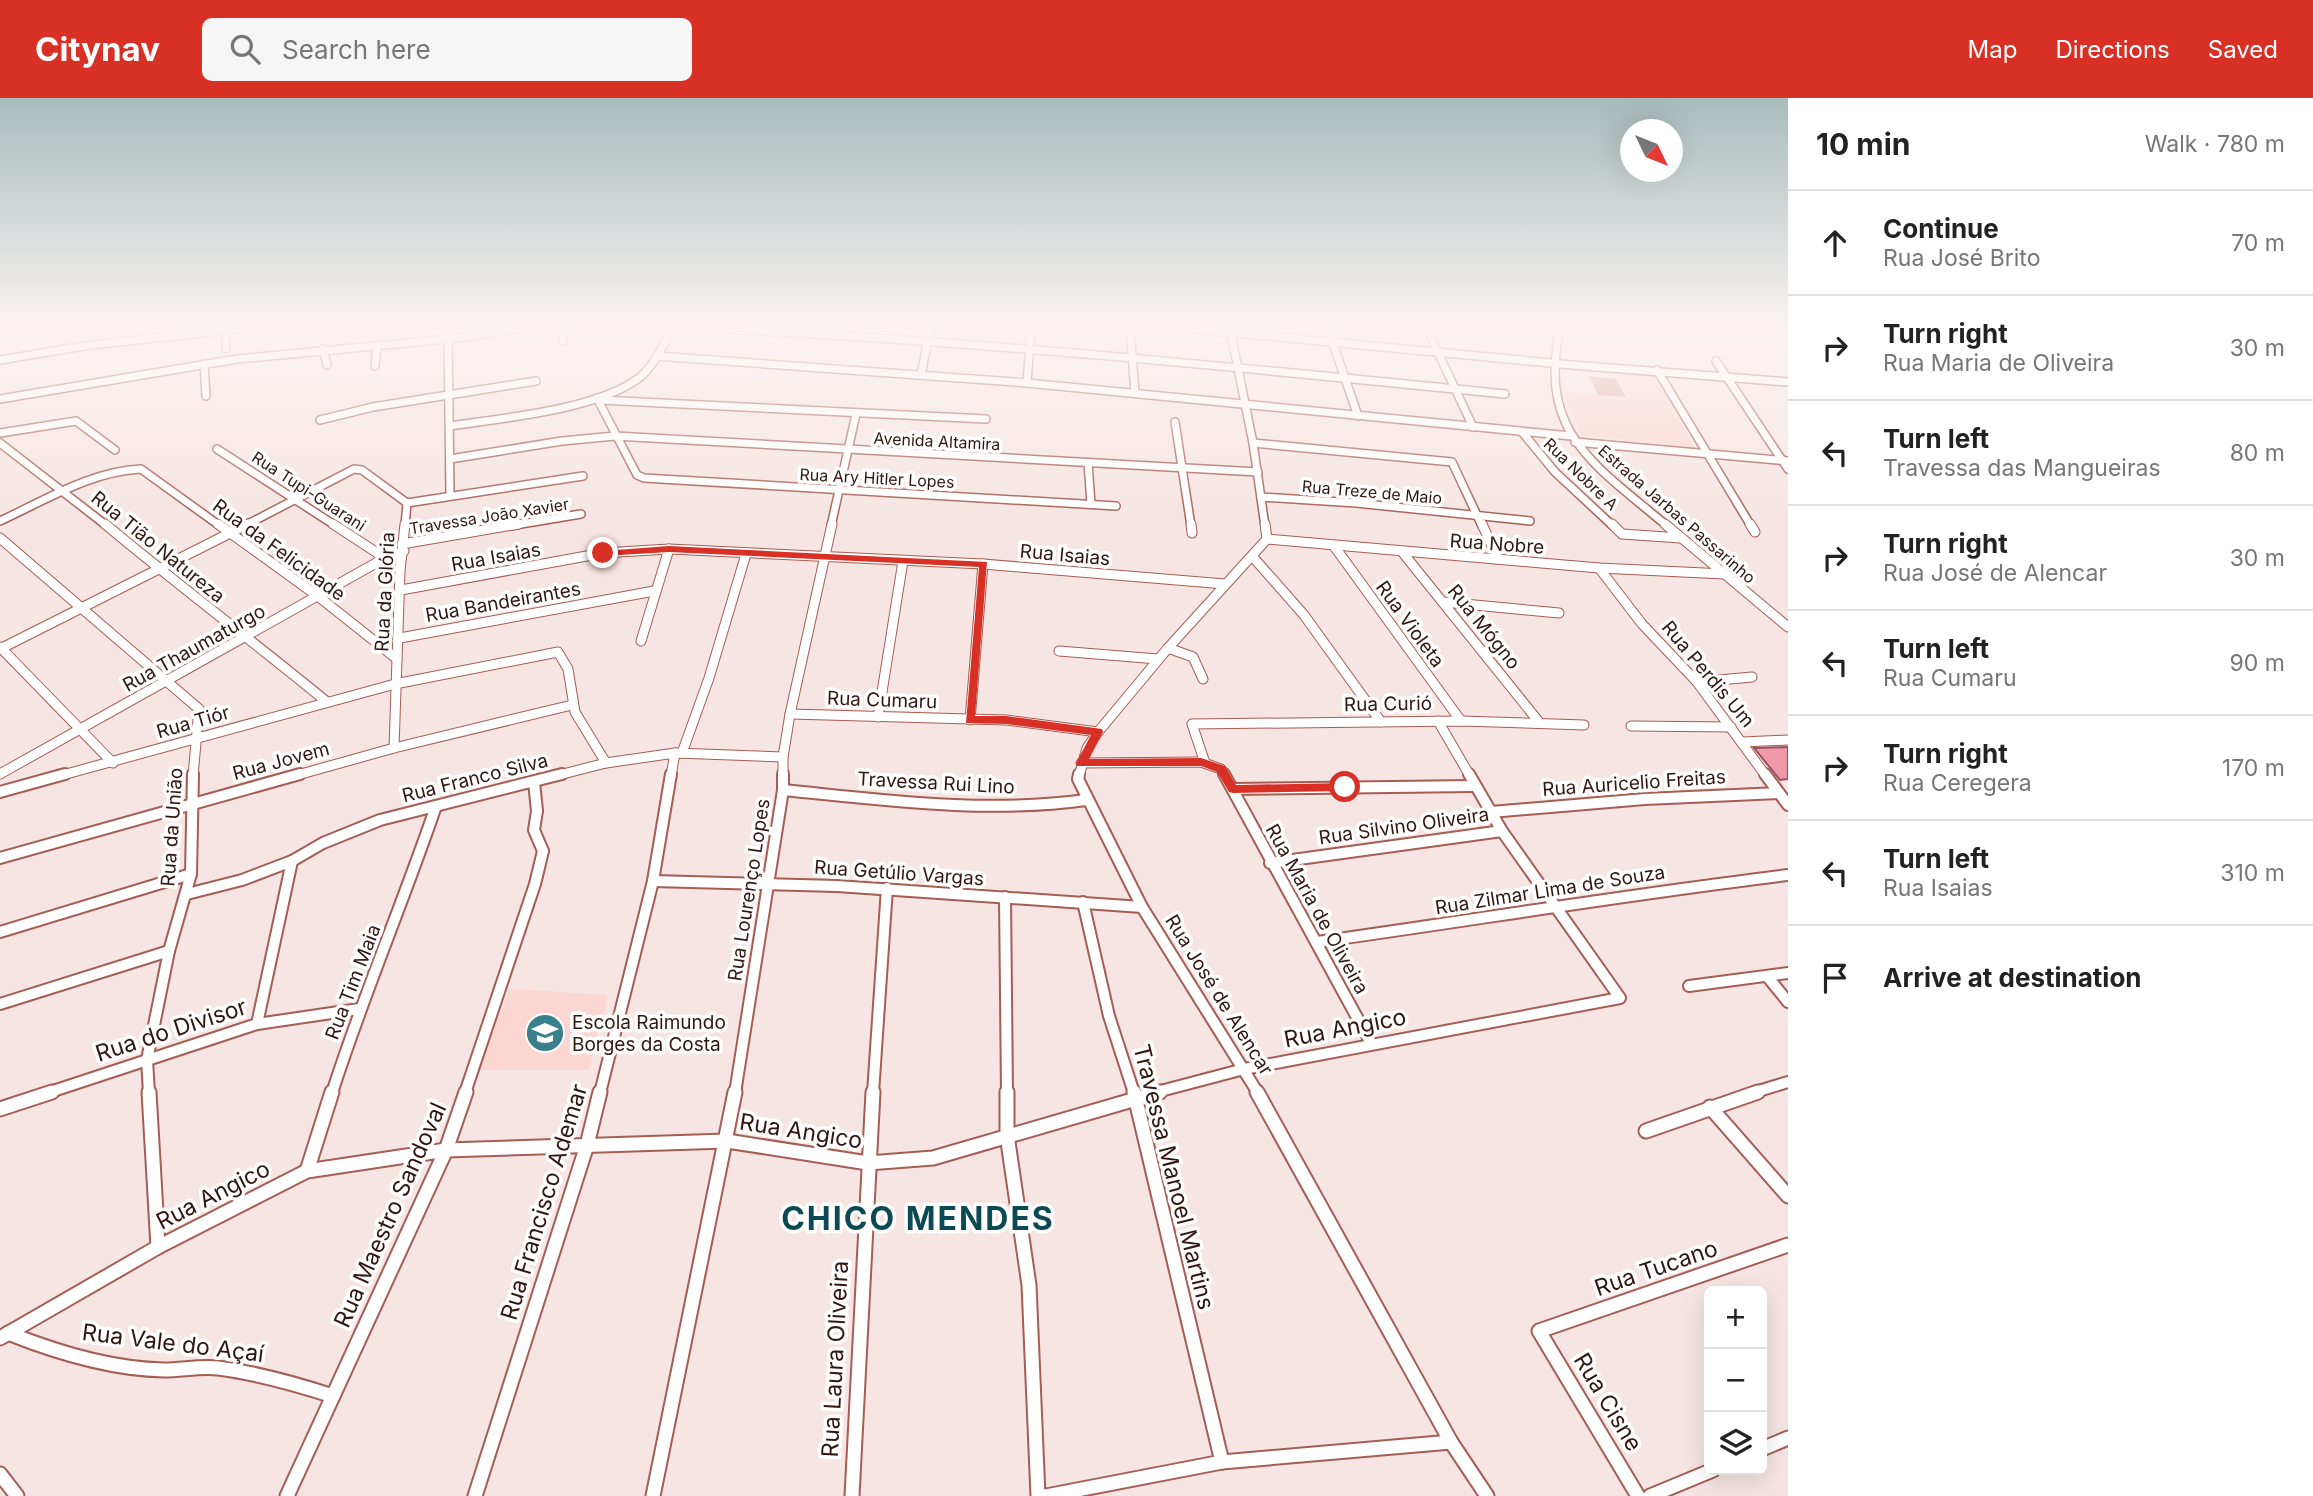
<!DOCTYPE html>
<html lang="en">
<head>
<meta charset="utf-8">
<style>
  body { margin:0; font-family:Inter,sans-serif; background:#f6f6f6; color:#222 }
  .controls { position:absolute; right:21px; bottom:21px; display:grid; overflow:hidden; border-radius:10px; box-shadow:0 7px 28px #0002 }
  .controls button { width:63px; height:63px; display:grid; place-items:center; padding:0; border:0; border-bottom:2px solid #e0e0e0; background:#fff; color:#222; font:35px sans-serif }
  .compass { position:absolute; left:1620px; top:21px; width:63px; height:63px; border-radius:50%; background:#fff; box-shadow:0 7px 28px #0002; rotate:133deg }
  .stop { position:absolute; width:21px; height:21px; margin:-16px; border:5px solid #d93025; border-radius:50%; background:#fff }
  .stop.end { background:#d93025; border-color:#fff; box-shadow:0 2px 7px #0008 }
  .list { margin:0; padding:0; list-style:none }
  h2 { display:flex; justify-content:space-between; align-items:center; height:91px; margin:0; padding:0 28px; font-size:30px }
  h2 small { font-size:23px; font-weight:400; color:#767676 }
  .list li { display:grid; grid-template-columns:46px 1fr auto; gap:21px; align-items:center; box-sizing:border-box; height:105px; padding:0 28px; border-top:2px solid #e0e0e0 }
  .list b { display:block; font-size:26px; white-space:nowrap }
  .list p { margin:0; font-size:23px; white-space:nowrap; color:#767676 }
  .list em { font-size:23px; font-style:normal; color:#767676 }
  .icon { flex:none; width:38px; height:38px; fill:none; stroke:currentColor; stroke-width:2; stroke-linecap:round; stroke-linejoin:round }
  .map { position:relative; flex:none; width:1788px; height:1398px; overflow:hidden }
  header { display:flex; align-items:center; gap:42px; box-sizing:border-box; height:98px; padding:0 35px; background:#d93025; color:#fff }
  header strong { font-size:33px }
  nav { display:flex; gap:38px; margin-inline-start:auto; font-size:24px }
  .search { width:490px; height:63px; background:#f6f6f6; display:flex; align-items:center; gap:18px; box-sizing:border-box; padding:0 24px; border-radius:10px; color:#767676; font-size:26px }
  main { display:flex }
  aside { flex:1; background:#fff }
  .map>svg:first-child { display:block }
</style>
</head>
<body>
<header>
<strong>Citynav</strong>
<div class="search"><svg class="icon" aria-label="search" viewBox="0 0 24 24"><circle cx="10" cy="10" r="6"/><path d="M15 15l6 6"/></svg>Search here</div>
<nav><a>Map</a><a>Directions</a><a>Saved</a></nav>
</header>
<main>
<div class="map">
<svg width="1788" height="1398" viewBox="0 0 1788 1398">
  <rect width="100%" height="100%" fill="#f6e5e2"/>
  <g fill="#fcd6d1">
    <path d="M1614,271l41,2 39,77 -114,-13 -17,-44 64,7z"/>
    <path d="M510,891l98,6 -19,75h-112z"/>
  </g>
  <path fill="#e2a79e" d="M1589,278l27,3 10,18 -28,-2z"/>
  <path fill="#ee98a8" stroke="#995160" stroke-width="2" d="M1788,649v32l-8,1 -26,-32z"/>
  <g fill="none" stroke-linecap="round" stroke-linejoin="round">
    <g stroke="#a55d54" stroke-width="10">
      <g id="minor-far3">
        <path d="M226,231v20"/>
        <path d="M448,231l2,166"/>
        <path d="M560,231l3,12"/>
        <path d="M726,231c260,13 520,39 779,65"/>
        <path d="M1130,231l5,64"/>
        <path d="M1193,231l379,36 216,17"/>
        <path d="M1230,231l23,114 12,83"/>
        <path d="M1328,231l30,87"/>
        <path d="M1427,231l46,98"/>
        <path d="M1560,231c-23,106 37,137 107,197"/>
        <path d="M323,251l4,16"/>
        <path d="M657,258l370,27 544,53"/>
        <path d="M0,262l90,-15 149,-16"/>
        <path d="M1716,263l72,108"/>
        <path d="M204,266l2,32"/>
        <path d="M375,268l2,-21"/>
        <path d="M1657,272l94,156"/>
        <path d="M921,277l9,-46"/>
        <path d="M1027,285l4,-54"/>
        <path d="M597,300l40,77 7,3 472,28"/>
        <path d="M0,301l237,-40 212,-20 70,-10"/>
        <path d="M600,302l386,19"/>
        <path d="M320,322l53,-13 163,-26"/>
        <path d="M1175,324l16,104"/>
        <path d="M450,328c53,-8 146,-16 189,-48 15,-12 24,-32 33,-49"/>
        <path d="M1522,334l33,40 58,54"/>
        <path d="M0,335l76,-12 39,29"/>
        <path d="M1575,344l213,19"/>
        <path d="M0,345l107,83"/>
        <path d="M1253,345l199,19 30,64"/>
        <path d="M217,351l119,77"/>
        <path d="M450,361l112,-18 53,-5 643,36"/>
        <path d="M1088,365l3,41"/>
        <path d="M1261,399l95,6 174,18"/>
        <path d="M407,405l176,-27"/>
        <path d="M0,423c44,-20 91,-50 141,-52l79,57"/>
        <path d="M244,428l110,-57 8,1 45,33"/>
        <path d="M405,428l2,-23"/>
        <path d="M509,428l72,-12"/>
        <path d="M831,428l25,-112"/>
      </g>
    </g>
    <g stroke="#a55d54" stroke-width="11">
      <g id="minor-far2">
        <path d="M105,426c73,61 149,118 222,178"/>
        <path d="M218,426l101,73 78,62"/>
        <path d="M333,426l52,34"/>
        <path d="M1191,426l1,9"/>
        <path d="M1265,426l2,15"/>
        <path d="M1482,426l16,35"/>
        <path d="M1612,426l10,10 59,4"/>
        <path d="M1665,426l123,103"/>
        <path d="M1750,426l5,8"/>
        <path d="M0,440l199,171 -6,67"/>
        <path d="M1267,441l332,29 126,6"/>
        <path d="M402,446l117,-20"/>
        <path d="M1334,448l127,175"/>
        <path d="M1403,455l136,169"/>
        <path d="M1252,458l52,59 77,107"/>
        <path d="M1599,470l43,56 55,58 69,94"/>
        <path d="M401,492l202,-37 66,-4 314,15 242,20"/>
        <path d="M1443,504l116,11"/>
        <path d="M400,540l254,-47"/>
        <path d="M641,543l28,-92"/>
        <path d="M0,549l113,116"/>
        <path d="M1168,550l25,9 10,22"/>
        <path d="M0,551l248,-125"/>
        <path d="M1059,553l99,8"/>
        <path d="M1697,584l55,-5"/>
        <path d="M790,616l216,6 92,12"/>
        <path d="M878,619l25,-156"/>
        <path d="M970,622l13,-156"/>
        <path d="M1438,623l32,55"/>
        <path d="M1631,628l100,1"/>
        <path d="M1743,644l45,-2"/>
        <path d="M394,650l6,-177 5,-47"/>
        <path d="M682,655l27,-75 37,-124"/>
        <path d="M1081,665l120,-1 20,7 4,7"/>
        <path d="M1205,665l-13,-39 269,-3 123,4"/>
        <path d="M0,676l385,-216 19,-7"/>
        <path d="M59,678l336,-92 163,-32 10,17 7,43 31,51"/>
        <path d="M294,678l100,-28 178,-43"/>
        <path d="M555,678l51,-13 69,-10 108,4"/>
        <path d="M671,678l4,-23"/>
        <path d="M783,678v-19l7,-43 42,-190"/>
        <path d="M1079,678l8,-28 11,-16 70,-84 99,-109"/>
      </g>
    </g>
    <g stroke="#a55d54" stroke-width="14">
      <g id="minor-far1">
        <path d="M1079,676l-1,5 64,128 116,186"/>
        <path d="M1224,676l147,269"/>
        <path d="M1765,676l23,31"/>
        <path d="M1233,691l240,-3"/>
        <path d="M783,692c102,10 201,24 303,10"/>
        <path d="M0,694l65,-18"/>
        <path d="M1491,714l154,-13 134,-6"/>
        <path d="M0,760l300,-84"/>
        <path d="M1270,765l232,-32"/>
        <path d="M653,783l184,5 305,21"/>
        <path d="M187,796l55,-14 50,-19 31,-18 57,-23 182,-46"/>
        <path d="M1005,799l2,196"/>
        <path d="M1083,804l26,114 25,77"/>
        <path d="M0,834l191,-58"/>
        <path d="M1317,844c157,-22 314,-48 471,-67"/>
        <path d="M1767,878l21,26"/>
        <path d="M1689,888l99,-13"/>
        <path d="M0,906l169,-53"/>
        <path d="M257,926l35,-163"/>
        <path d="M47,995l210,-69 102,-15"/>
        <path d="M149,995l-2,-33 22,-109 22,-77 2,-100"/>
        <path d="M332,995c31,-97 71,-190 104,-287"/>
        <path d="M465,995l70,-209 8,-33 -9,-21 3,-19 -3,-29"/>
        <path d="M600,995l53,-212 18,-107"/>
        <path d="M735,995l48,-303v-16"/>
        <path d="M873,995l14,-205"/>
        <path d="M1153,995l91,-24 376,-71 -118,-167 -33,-57"/>
        <path d="M1752,995l36,-11"/>
      </g>
    </g>
    <g stroke="#a55d54" stroke-width="17">
      <g id="minor">
        <path d="M149,994l9,155"/>
        <path d="M1007,994v43l22,150 9,211"/>
        <path d="M1134,994l88,370"/>
        <path d="M1257,994l194,350 36,54"/>
        <path d="M1710,1009l78,89"/>
        <path d="M0,1011l52,-17"/>
        <path d="M1646,1033l112,-39"/>
        <path d="M307,1073l25,-79"/>
        <path d="M8,1235c50,20 103,36 156,37 18,0 36,-4 54,-2 39,5 78,16 115,28"/>
        <path d="M0,1240l158,-91 149,-76 139,-21 281,-9 141,22 65,-5 227,-66"/>
        <path d="M1762,1351l26,-11"/>
        <path d="M0,1376l17,22"/>
        <path d="M287,1398l159,-346 20,-58"/>
        <path d="M475,1398l112,-351 13,-53"/>
        <path d="M653,1398l82,-404"/>
        <path d="M852,1398l21,-404"/>
        <path d="M1046,1398l176,-34 229,-20"/>
        <path d="M1638,1398l-99,-165 249,-86"/>
        <path d="M1650,1398l63,-26"/>
      </g>
    </g>
    <use href="#minor-far3" stroke="#fff" stroke-width="7"/>
    <use href="#minor-far2" stroke="#fff" stroke-width="9"/>
    <use href="#minor-far1" stroke="#fff" stroke-width="10"/>
    <use href="#minor" stroke="#fff" stroke-width="13"/>
  </g>
  <linearGradient id="sky" x2="0" y2="1"><stop stop-color="#a8bcbc"/><stop offset="0.54" stop-color="#fbf3f2"/><stop offset="1" stop-color="#fbf3f2" stop-opacity="0"/></linearGradient>
  <rect width="1788" height="426" fill="url(#sky)"/>
  <path fill="#d93025" d="M669,448l318,16 -12,154h31l96,13 1,3 -14,27 112,-1 24,8 11,19 109,-2 6,4 -6,4 -112,2 -4,-1 -12,-20 -16,-6h-124l-1,-3 15,-28 -85,-11 -40,-1 13,-156 -310,-15 -66,4 -4,-3 4,-2z"/>
  <defs>
    <g id="school-disc" transform="scale(2.0125)"><circle r="9.5" fill="#39808a" stroke="#fff"/><path d="M0-5L7-2L0 1L-7-2ZM-4 1L0 2.5L4 1V4Q0 6-4 4Z" fill="#fff"/></g>
  </defs>
  <g fill-rule="evenodd">
    <use href="#school-disc" x="545" y="935"/>
  </g>
  <g text-anchor="middle" dominant-baseline="central" stroke-width="7" stroke-linejoin="round" paint-order="stroke">
    <g font-size="16" fill="#331612" stroke="#fff">
      <text transform="translate(937 343) rotate(3)">Avenida Altamira</text>
      <text transform="translate(1581 376) rotate(44)">Rua Nobre A</text>
      <text transform="translate(877 380) rotate(3)">Rua Ary Hitler Lopes</text>
      <text transform="translate(309 393) rotate(33)">Rua Tupi-Guarani</text>
      <text transform="translate(1372 394) rotate(5)">Rua Treze de Maio</text>
      <text transform="translate(1677 416) rotate(41)">Estrada Jarbas Passarinho</text>
      <text transform="translate(489 418) rotate(-9)">Travessa João Xavier</text>
    </g>
    <g font-size="19" fill="#331612" stroke="#fff">
      <text transform="translate(1497 446) rotate(4)">Rua Nobre</text>
      <text transform="translate(158 449) rotate(39)">Rua Tião Natureza</text>
      <text transform="translate(279 452) rotate(36)">Rua da Felicidade</text>
      <text transform="translate(1065 457) rotate(5)">Rua Isaias</text>
      <text transform="translate(496 459) rotate(-10)">Rua Isaias</text>
      <text transform="translate(385 494) rotate(-87)">Rua da Glória</text>
      <text transform="translate(503 504) rotate(-10)">Rua Bandeirantes</text>
      <text transform="translate(1410 526) rotate(54)">Rua Violeta</text>
      <text transform="translate(1484 529) rotate(51)">Rua Mógno</text>
      <text transform="translate(194 550) rotate(-29)">Rua Thaumaturgo</text>
      <text transform="translate(1708 576) rotate(50)">Rua Perdis Um</text>
      <text transform="translate(882 602) rotate(2)">Rua Cumaru</text>
      <text transform="translate(1388 606) rotate(-1)">Rua Curió</text>
      <text transform="translate(193 624) rotate(-16)">Rua Tiór</text>
      <text transform="translate(281 663) rotate(-15)">Rua Jovem</text>
      <text transform="translate(475 680) rotate(-14)">Rua Franco Silva</text>
      <text transform="translate(936 685) rotate(3)">Travessa Rui Lino</text>
      <text transform="translate(1634 685) rotate(-4)">Rua Auricelio Freitas</text>
      <text transform="translate(1404 728) rotate(-8)">Rua Silvino Oliveira</text>
      <text transform="translate(172 729) rotate(-86)">Rua da União</text>
      <text transform="translate(899 775) rotate(4)">Rua Getúlio Vargas</text>
      <text transform="translate(749 792) rotate(-81)">Rua Lourenço Lopes</text>
      <text transform="translate(1550 792) rotate(-9)">Rua Zilmar Lima de Souza</text>
      <text transform="translate(1317 811) rotate(61)">Rua Maria de Oliveira</text>
      <text transform="translate(353 884) rotate(-69)">Rua Tim Maia</text>
      <text transform="translate(1219 897) rotate(58)">Rua José de Alencar</text>
    </g>
    <g font-size="19" fill="#331612" stroke="#fff" text-anchor="start">
      <text x="572" y="924">Escola Raimundo<tspan x="572" dy="22">Borges da Costa</tspan></text>
    </g>
    <g font-size="23" fill="#331612" stroke="#fff">
      <text transform="translate(1345 930) rotate(-11)">Rua Angico</text>
      <text transform="translate(171 932) rotate(-18)">Rua do Divisor</text>
      <text transform="translate(801 1033) rotate(9)">Rua Angico</text>
      <text transform="translate(1174 1079) rotate(76)">Travessa Manoel Martins</text>
      <text transform="translate(213 1097) rotate(-27)">Rua Angico</text>
      <text transform="translate(544 1104) rotate(-73)">Rua Francisco Ademar</text>
      <text transform="translate(390 1117) rotate(-66)">Rua Maestro Sandoval</text>
      <text transform="translate(1656 1170) rotate(-19)">Rua Tucano</text>
      <text transform="translate(173 1245) rotate(7)">Rua Vale do Açaí</text>
      <text transform="translate(835 1261) rotate(-87)">Rua Laura Oliveira</text>
      <text transform="translate(1608 1304) rotate(59)">Rua Cisne</text>
    </g>
    <g font-size="32" font-weight="bold" letter-spacing="2" fill="#0b4a52" stroke="#fff">
      <text x="918" y="1120">CHICO MENDES</text>
    </g>
  </g>
</svg>
<div class="controls">
<button>+</button>
<button>−</button>
<button><svg class="icon" aria-label="layers" viewBox="0 0 24 24"><path d="M12 4l9 5-9 5-9-5zM3 14l9 5 9-5"/></svg></button>
</div>
<svg class="compass" viewBox="-18 -18 36 36"><path d="M0-13l5 13h-10z" fill="#e53935"/><path d="M0 13l5-13h-10z" fill="#767676"/></svg>
<div class="stop" style="left:1345px;top:689px"></div>
<div class="stop end" style="left:603px;top:455px"></div>
</div>
<aside>
<h2>10 min<small>Walk · 780 m</small></h2>
<ul class="list">
<li><svg class="icon" aria-label="ahead" viewBox="0 0 24 24"><path d="M12 20V5M6 11l6-6 6 6"/></svg><div><b>Continue</b><p>Rua José Brito</p></div><em>70 m</em></li>
<li><svg class="icon" aria-label="right" viewBox="0 0 24 24"><path d="M7 20v-9h11M14 6l5 5-5 5"/></svg><div><b>Turn right</b><p>Rua Maria de Oliveira</p></div><em>30 m</em></li>
<li><svg class="icon" aria-label="left" viewBox="0 0 24 24"><path d="M17 20v-9H6M10 6l-5 5 5 5"/></svg><div><b>Turn left</b><p>Travessa das Mangueiras</p></div><em>80 m</em></li>
<li><svg class="icon" aria-label="right" viewBox="0 0 24 24"><path d="M7 20v-9h11M14 6l5 5-5 5"/></svg><div><b>Turn right</b><p>Rua José de Alencar</p></div><em>30 m</em></li>
<li><svg class="icon" aria-label="left" viewBox="0 0 24 24"><path d="M17 20v-9H6M10 6l-5 5 5 5"/></svg><div><b>Turn left</b><p>Rua Cumaru</p></div><em>90 m</em></li>
<li><svg class="icon" aria-label="right" viewBox="0 0 24 24"><path d="M7 20v-9h11M14 6l5 5-5 5"/></svg><div><b>Turn right</b><p>Rua Ceregera</p></div><em>170 m</em></li>
<li><svg class="icon" aria-label="left" viewBox="0 0 24 24"><path d="M17 20v-9H6M10 6l-5 5 5 5"/></svg><div><b>Turn left</b><p>Rua Isaias</p></div><em>310 m</em></li>
<li><svg class="icon" aria-label="arrive" viewBox="0 0 24 24"><path d="M6 21V4h12l-3 4 3 4H6"/></svg><div><b>Arrive at destination</b></div></li>
</ul>
</aside>
</main>
</body>
</html>
